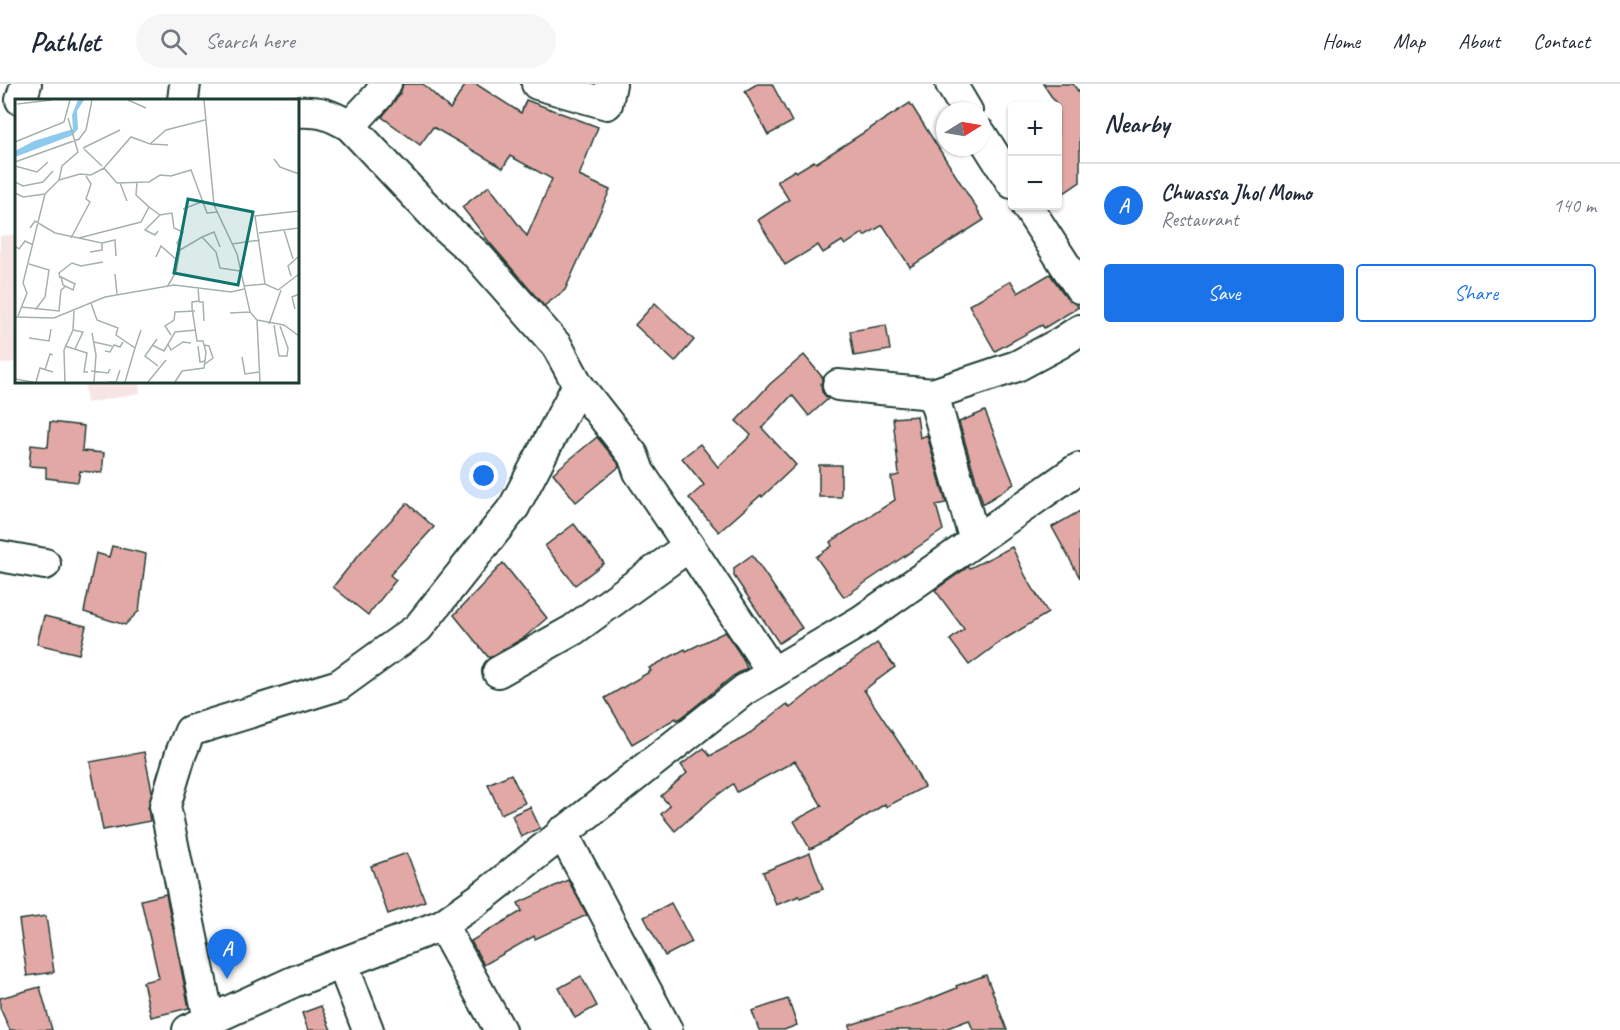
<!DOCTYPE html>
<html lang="en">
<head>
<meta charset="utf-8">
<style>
  body { margin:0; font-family:Caveat,sans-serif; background:#f6f6f7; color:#1f2937 }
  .controls { position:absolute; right:18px; top:18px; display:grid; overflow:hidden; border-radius:6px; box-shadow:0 2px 4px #0004 }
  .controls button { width:54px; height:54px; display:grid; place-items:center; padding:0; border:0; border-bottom:2px solid #e0e1e3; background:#fff; color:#1f2937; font:30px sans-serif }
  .compass { position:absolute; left:936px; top:18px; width:54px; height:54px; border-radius:50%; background:#fff; box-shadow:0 2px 4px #0004; rotate:79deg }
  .you { position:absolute; left:484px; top:392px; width:21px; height:21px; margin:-15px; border:4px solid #fff; border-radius:50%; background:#1a73e8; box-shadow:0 0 0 9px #1a73e833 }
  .badge { display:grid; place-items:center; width:39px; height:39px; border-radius:50%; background:#1a73e8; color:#fff; font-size:20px; font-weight:700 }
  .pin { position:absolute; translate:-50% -50px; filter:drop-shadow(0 2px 3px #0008) }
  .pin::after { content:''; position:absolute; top:32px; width:21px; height:18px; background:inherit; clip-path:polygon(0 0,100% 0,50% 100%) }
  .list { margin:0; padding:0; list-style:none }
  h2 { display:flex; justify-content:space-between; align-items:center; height:78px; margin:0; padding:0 24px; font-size:26px }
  h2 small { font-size:20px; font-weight:400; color:#747a83 }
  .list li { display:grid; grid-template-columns:39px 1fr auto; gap:18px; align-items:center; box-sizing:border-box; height:84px; padding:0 24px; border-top:2px solid #e0e1e3 }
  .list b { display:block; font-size:22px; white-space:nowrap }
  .list p { margin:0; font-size:20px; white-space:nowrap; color:#747a83 }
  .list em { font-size:20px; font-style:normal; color:#747a83 }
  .actions { display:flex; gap:12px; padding:18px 24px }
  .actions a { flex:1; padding:14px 0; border:2px solid #1a73e8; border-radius:6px; text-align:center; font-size:21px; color:#1a73e8 }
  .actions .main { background:#1a73e8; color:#fff }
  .icon { flex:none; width:33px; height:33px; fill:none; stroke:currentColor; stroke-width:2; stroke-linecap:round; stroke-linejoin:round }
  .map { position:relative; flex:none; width:1080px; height:946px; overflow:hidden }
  header { display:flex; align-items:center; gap:36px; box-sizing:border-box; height:84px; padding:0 30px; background:#fff; border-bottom:2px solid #e0e1e3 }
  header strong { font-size:28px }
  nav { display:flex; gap:33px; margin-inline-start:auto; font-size:21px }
  .search { width:420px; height:54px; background:#f6f6f7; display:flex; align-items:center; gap:15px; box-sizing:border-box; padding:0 21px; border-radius:33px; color:#747a83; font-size:22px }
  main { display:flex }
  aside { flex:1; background:#fff }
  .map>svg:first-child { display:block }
</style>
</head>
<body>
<header>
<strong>Pathlet</strong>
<div class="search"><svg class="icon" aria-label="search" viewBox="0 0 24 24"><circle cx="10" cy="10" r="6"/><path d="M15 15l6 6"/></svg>Search here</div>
<nav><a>Home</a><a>Map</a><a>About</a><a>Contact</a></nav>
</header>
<main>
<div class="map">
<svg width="1080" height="946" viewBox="0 0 1080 946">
  <rect width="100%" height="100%" fill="#fff"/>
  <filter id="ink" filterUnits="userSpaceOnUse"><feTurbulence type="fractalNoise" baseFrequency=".0167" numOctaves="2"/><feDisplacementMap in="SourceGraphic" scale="12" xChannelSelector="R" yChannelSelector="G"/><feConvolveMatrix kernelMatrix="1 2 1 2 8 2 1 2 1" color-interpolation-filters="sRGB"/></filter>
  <g filter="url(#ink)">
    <g fill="#f6e5e4">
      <path d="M16,150v128l-16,2v-128z"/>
      <path d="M84,297h55l1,12 -53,10z"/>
    </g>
    <g fill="#e2a8a5" stroke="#1f3d34" stroke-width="1.5">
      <path d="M403,0h20l27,25 16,-25h10l45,29 5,-13 72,27 -19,49 31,14 -45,100 -21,16 -54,-63 -28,-36 27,-21 38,50 25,-57 -42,-23 -7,12 -70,-41 -13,18 -38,-28 18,-23z"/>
      <path d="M757,0h15l20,38 -24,13 -23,-44z"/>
      <path d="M1043,0h30l5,7 2,-2v93l-22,15v-91z"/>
      <path d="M910,19l74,117 -74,47 -27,-42 -19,11 -1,-3 -18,12 -3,-4 -19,12 -5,-8 -33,20 -27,-45 31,-20 -12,-19 18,-11 1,2 18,-11 2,2z"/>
      <path d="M1050,190l16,23 13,10 -35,21 -2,-3 -47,26 -26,-46 42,-24 7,12z"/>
      <path d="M655,219l39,37 -19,22 -40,-37z"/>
      <path d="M886,241l4,25 -36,6 -4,-25z"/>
      <path d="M804,271l19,23 -2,6 1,8 6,7 -19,17 -17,-21 -30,33 34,37 -34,32 -1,-2 -42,37 -30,-34 15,-13 -22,-27 18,-14 18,23 33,-32 -15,-14 34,-37z"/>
      <path d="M985,327l29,73 -31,20 -24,-82z"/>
      <path d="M917,332l3,22 7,-3 19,68 -10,2 7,25 -99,67 -28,-40 16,-11 -2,-4 65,-42 -4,-23 8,-2 -6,-57z"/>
      <path d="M50,338l34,4 -2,25 22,2 -2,20 -22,-2 -2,11 -32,-4v-11l-17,-1 2,-21 17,2z"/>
      <path d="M597,353l21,26 1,4 -43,35 -23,-29z"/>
      <rect x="819" y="381" width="22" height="32"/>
      <path d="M407,419l27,24 -44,48 6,5 -28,35 -35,-28 28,-35z"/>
      <path d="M1080,427v67l-28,-51z"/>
      <path d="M574,440l30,39 -29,22 -30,-39z"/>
      <path d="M112,462l34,8 -7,57 -14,14 -41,-13 12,-59 13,4z"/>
      <path d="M1012,463l14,30 22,36 -45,27 -34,25 -19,-25 14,-11 -29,-39 33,-23 2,1z"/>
      <path d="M752,471l50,73 -23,15 -45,-67v-8z"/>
      <path d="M503,479l44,55 -22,19 -36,21 -35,-43z"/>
      <path d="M44,532l42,10 -7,28 -42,-10z"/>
      <path d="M725,548l17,25 5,11 -14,8 -52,42 -4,2 -1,-2 -44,26 -27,-46 46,-27 -2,-3 36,-19 1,2z"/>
      <path d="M877,559l18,24 -31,23 44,66 16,31 -38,20 -1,-3 -57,36 -18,9 -16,-28 28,-15 -27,-45 -58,31 -4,-8 -21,15 -37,32 -14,-17 9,-8 -9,-10 26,-23 -6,-8 23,-17 6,8 35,-19 42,-33 3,4 51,-40v1z"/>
      <path d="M144,668l8,39 -4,18 2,12 -47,9 -13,-68z"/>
      <path d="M511,690l14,29 -24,11 -13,-30z"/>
      <path d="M530,723l10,21 -19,9 -9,-22z"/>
      <path d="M407,769l18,48 -37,13 -17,-48z"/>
      <path d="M810,769l13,36 -23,9 -1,-2 -23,9 -13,-33z"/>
      <path d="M568,796l19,35 -52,24 -1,-3 -50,29 -13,-24 51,-30 -4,-8z"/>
      <path d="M166,810l23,114 -38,9 -8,-35 16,-4 -18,-78z"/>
      <path d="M671,819l21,39 -27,14 -21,-39z"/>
      <path d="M46,832l8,56 -27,4 -8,-56z"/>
      <path d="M986,891l21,55h-34l-4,-10 -27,10h-92v-5l70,-22 37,-15 -1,-2z"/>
      <path d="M581,892l16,30 -22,12 -16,-30z"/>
      <path d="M40,903l12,43h-42l-10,-22v-10z"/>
      <path d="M788,915l9,26 -13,5h-25l-7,-19z"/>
      <path d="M321,922l10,24h-23l-6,-17z"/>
    </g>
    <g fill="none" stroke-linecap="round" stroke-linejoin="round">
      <g stroke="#1f3d34" stroke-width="34">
        <g id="minor">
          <path d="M537,0l70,20 4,-20"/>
          <path d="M951,0l16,27"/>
          <path d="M21,16l5,-16"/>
          <path d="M183,16l2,-16"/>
          <path d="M350,42l28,-30 8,-12"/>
          <path d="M981,50l31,49"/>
          <path d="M1027,122l53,82"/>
          <path d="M838,301l95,9"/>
          <path d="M975,457l-42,-147 84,-28 43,-23 20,-13"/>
          <path d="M689,462l84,127"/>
          <path d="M0,472l45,8"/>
          <path d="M498,588l75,-42 116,-84 -50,-74 -6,-17 -55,-70"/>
          <path d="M562,748l105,198"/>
          <path d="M442,841l58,105"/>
          <path d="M342,879l26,67"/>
          <path d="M209,936l-44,-214 16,-53 9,-22 149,-46 79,-57 96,-121 64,-122 -21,-39 -80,-91 -31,-27 -96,-102c-21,-12 -29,-15 -53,-14"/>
          <path d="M188,946l105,-48 149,-57 44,-31 258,-204 117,-69 215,-151 4,-2"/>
        </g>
      </g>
      <use href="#minor" stroke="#fff" stroke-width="30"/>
    </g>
  </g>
  <g transform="translate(15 15)">
    <rect width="284" height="284" fill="#fff"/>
    <path d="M63,1h6l-7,11 1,18 -5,6 -58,22v-6l19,-10 39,-12 -1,-14z" fill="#8ecaee"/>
    <path fill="none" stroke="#a5b1ae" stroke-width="1.5" d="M113,1l18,8M189,1l10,105 23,49 13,58 7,8 27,5 15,11M2,5l35,-4M0,43l49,-20 6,-22M135,45l18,1M68,49l37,-18M69,50l18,17M259,60l6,8 19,7M0,63l64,-23 7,-9 6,-30M0,67l22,6 11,-10M89,69l27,-31 19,7 16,-14 39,-10M44,81l21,-6 11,1 13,-7 13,15 32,-1 11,-7 11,1 20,-6 16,43 11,-1M0,83l8,4 20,-4 10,-11M105,84l7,18M0,94l8,4 22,-3M134,108l11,8 12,-2 2,15 9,4 -6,11 4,7M168,110l21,-8M15,129l5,-7 20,12 24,5 62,-16 8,-15 -13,-12 1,-13M269,131l9,29M143,132l-3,4 -10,-5 15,-15M244,134l40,-5M187,138l12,-5 6,15M56,139l19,-36 -4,-3 5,-15 -5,-8M64,139l23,5v7l-12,2M87,144l13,-3 1,16M217,145l28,-4M0,147l4,3 6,-8 8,4M141,158l5,-11 17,15M14,165l20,6 -4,27 -10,13M100,175l2,20M276,177l-3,-10 11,-10M46,178l14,7 -2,6 -10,-5zM45,179l-1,-5 13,-10 9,3 22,-4M250,185l-10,-68 44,-5M229,187l21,-2 13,6 21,-16M152,188l9,-15 4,-22 22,-13 14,15 4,16 20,3M184,203h4l1,19M76,204l6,17 21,8 -2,7 19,13 -10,34M6,208l38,4 2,-21 5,-4M280,210l-3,-12 7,-3M215,214l20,-1M3,217l9,-23 -4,-10 22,-89 14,-14 3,-14 16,-14 -10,-34M0,218l39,1 51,-21 69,-12 57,7 13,-3M242,221l3,62M254,225l12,-34M259,226l5,31h8l1,-8 -8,-22M58,231l10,2 -8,17M77,234l4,22 -2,27M156,236l-6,-9 9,-6 1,-8 20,-1M14,239l20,3 2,-12M142,240l-12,17 13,10M79,243l18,4M153,245l3,6 12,-8 8,1M137,246l12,6 11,-19 21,-2M189,246l5,1 4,12 -8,6M50,247l22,7 -3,19h4M183,247l2,16 5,-1M120,249l6,-18M90,252l5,1 4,-7 6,2 3,-5M227,258l3,17 15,-2M30,271l5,-16 3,1M76,272l17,2 2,-4M0,280l18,3M21,283l4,-14 13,4M50,283l-1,-32 9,-20 1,-19M93,283h8l4,-12M133,283l18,-22M160,283l7,-11 22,-3 2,-16 -3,-11h-6l-5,-33v-6l7,-1 -1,-14"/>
    <path fill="#0f766e" fill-opacity="0.15" stroke="#0f766e" stroke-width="3" d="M173,100l65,13 -15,73 -64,-12z"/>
    <rect width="284" height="284" fill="none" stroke="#1f3d34" stroke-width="3"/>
  </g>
</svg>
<div class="controls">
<button>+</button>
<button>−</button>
</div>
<svg class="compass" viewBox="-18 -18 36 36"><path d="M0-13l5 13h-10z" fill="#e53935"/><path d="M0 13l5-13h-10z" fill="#747a83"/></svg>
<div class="you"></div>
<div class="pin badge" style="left:227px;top:895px">A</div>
</div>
<aside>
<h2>Nearby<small></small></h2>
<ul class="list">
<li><span class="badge">A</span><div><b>Chwassa Jhol Momo</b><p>Restaurant</p></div><em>140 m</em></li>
</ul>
<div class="actions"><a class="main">Save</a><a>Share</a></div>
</aside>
</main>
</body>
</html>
